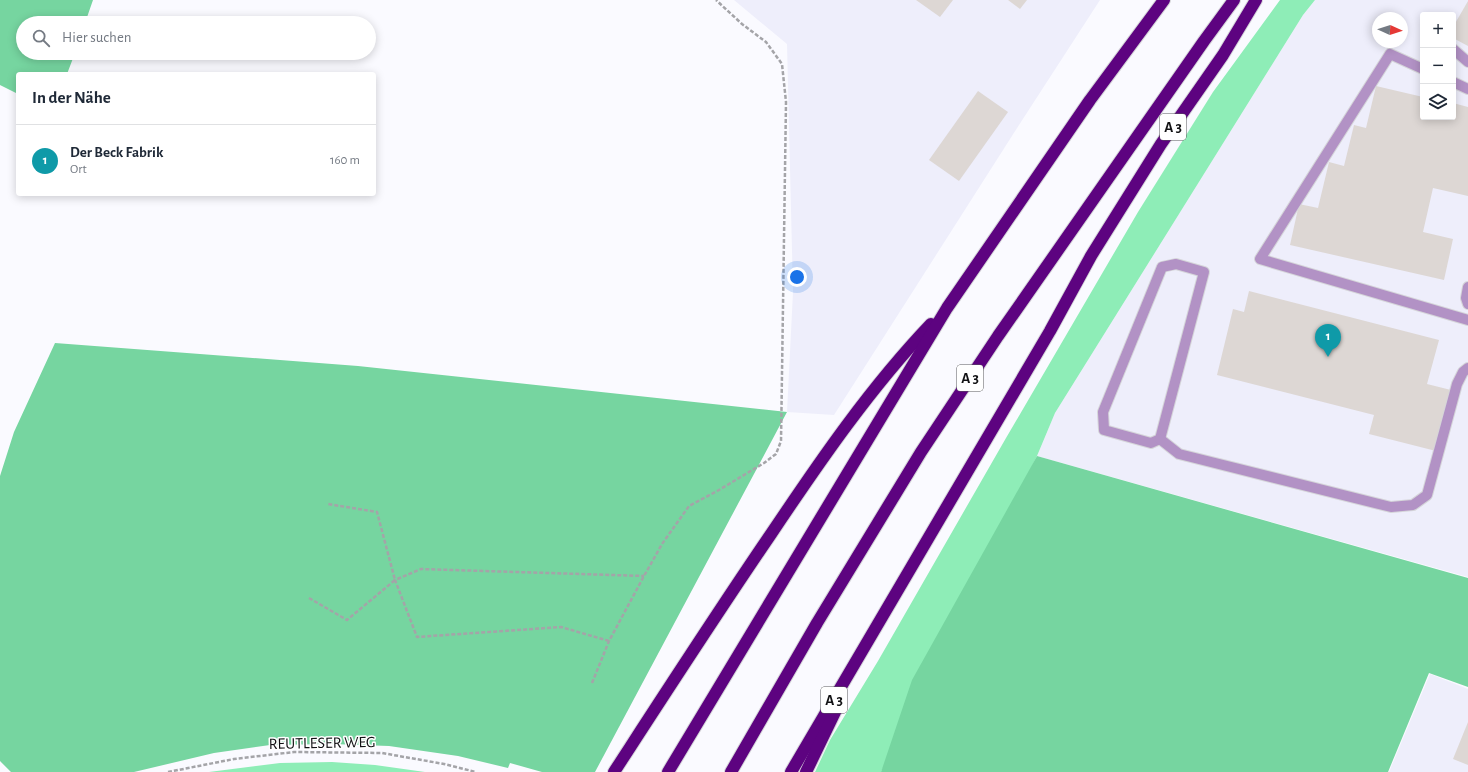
<!DOCTYPE html>
<html lang="de">
<head>
<meta charset="utf-8">
<style>
  body { margin:0; font-family:"Alegreya Sans",sans-serif; background:#f6f6f7; color:#1f2937 }
  .controls { position:absolute; right:12px; top:12px; display:grid; overflow:hidden; border-radius:4px; box-shadow:0 2px 10px #0003 }
  .controls button { width:36px; height:36px; display:grid; place-items:center; padding:0; border:0; border-bottom:1px solid #e0e1e3; background:#fff; color:#1f2937; font:20px sans-serif }
  .compass { position:absolute; left:1372px; top:12px; width:36px; height:36px; border-radius:50%; background:#fff; box-shadow:0 2px 10px #0003; rotate:93deg }
  .you { position:absolute; left:797px; top:277px; width:14px; height:14px; margin:-10px; border:3px solid #fff; border-radius:50%; background:#1a73e8; box-shadow:0 0 0 6px #1a73e833 }
  .badge { display:grid; place-items:center; width:26px; height:26px; border-radius:50%; background:#76542c; color:#fff; font-size:13px; font-weight:700 }
  .pin { position:absolute; translate:-50% -33px; filter:drop-shadow(0 1px 2px #0008) }
  .pin::after { content:''; position:absolute; top:21px; width:14px; height:12px; background:inherit; clip-path:polygon(0 0,100% 0,50% 100%) }
  .list { margin:0; padding:0; list-style:none }
  h2 { display:flex; justify-content:space-between; align-items:center; height:52px; margin:0; padding:0 16px; font-size:17px }
  h2 small { font-size:13px; font-weight:400; color:#747a83 }
  .list li { display:grid; grid-template-columns:26px 1fr auto; gap:12px; align-items:center; box-sizing:border-box; height:72px; padding:0 16px; border-top:1px solid #e0e1e3 }
  .list b { display:block; font-size:15px; white-space:nowrap }
  .list p { margin:0; font-size:13px; white-space:nowrap; color:#747a83 }
  .list em { font-size:13px; font-style:normal; color:#747a83 }
  .icon { flex:none; width:22px; height:22px; fill:none; stroke:currentColor; stroke-width:2; stroke-linecap:round; stroke-linejoin:round }
  .map { position:relative; flex:none; width:1468px; height:772px; overflow:hidden }
  .search { position:absolute; background:#fff; box-shadow:0 2px 10px #0003; left:16px; top:16px; width:360px; height:44px; display:flex; align-items:center; gap:10px; box-sizing:border-box; padding:0 14px; border-radius:22px; color:#747a83; font-size:15px }
  .panel { position:absolute; background:#fff; box-shadow:0 2px 10px #0003; left:16px; top:72px; width:360px; height:124px; border-radius:4px }
  .map>svg:first-child { display:block }
</style>
</head>
<body>
<div class="map">
<svg width="1468" height="772" viewBox="0 0 1468 772">
  <rect width="100%" height="100%" fill="#fafaff"/>
  <g fill="#eeeefb" fill-rule="evenodd">
    <path d="M734,0h366l-81,125 -185,290 -47,-3 6,-120 -6,-248z"/>
    <path d="M1315,0h153v577l-431,-121 18,-43 248,-398zM1423,15h30v102h-30zM1378,18h24v24h-24z"/>
    <path d="M1430,674l38,15v83h-79z"/>
  </g>
  <g fill="#8eedb7">
    <path d="M1280,0h35l-12,15 -248,398 -18,43 -156,316h-66l15,-32 48,-79 128,-223 132,-226 75,-120z"/>
    <path d="M332,762l43,3 50,7h-216l71,-9z"/>
  </g>
  <g fill="#76d5a0">
    <path d="M0,0h93l-8,23h-62v30h52l-8,21h-49v20l-18,-9z"/>
    <path d="M55,343l303,23 429,46 -192,360h-53l-32,-9 -2,5 -50,-12 -69,-10 -57,-2 -62,1 -56,8 -80,19h-123l-11,-11v-285l14,-44z"/>
    <path d="M1037,456l431,122v109l-39,-14 -41,99h-507l31,-92z"/>
  </g>
  <g fill="#ddd7d4">
    <path d="M916,0h37l-13,17z"/>
    <path d="M1008,0h19l-7,9z"/>
    <path d="M1468,1v45l-15,-8v-11z"/>
    <path d="M1376,86l47,11v20h30v-14l15,4v89l-35,-8 -10,44 30,7 -9,41 -154,-35 9,-41 19,4 11,-46 15,4 10,-41 12,3z"/>
    <path d="M978,91l30,21 -49,69 -30,-21z"/>
    <path d="M1249,291l190,49 -12,44 24,6 -15,61 -67,-17 5,-19 -157,-40 16,-66 11,3z"/>
    <path d="M1468,722v43l-15,-6z"/>
  </g>
  <g fill="none" stroke-linecap="round" stroke-linejoin="round">
    <g stroke="#d5d5d9" stroke-width="12">
      <g id="minor">
        <path d="M1453,49l15,13"/>
        <path d="M1423,69l-33,-15 -130,205 208,61"/>
        <path d="M1453,82l15,7"/>
        <path d="M1176,264l28,8 -44,167 -9,4 -47,-13 -1,-18 59,-145z"/>
        <path d="M1468,287l-2,11 2,6"/>
        <path d="M1160,439l19,15 212,53 22,-2 14,-10 30,-111 6,-12 5,-4"/>
      </g>
    </g>
    <g stroke="#d5d5d9" stroke-width="14">
      <g id="highway">
        <path d="M614,772c52,-80 103,-159 157,-238 49,-73 99,-146 160,-210"/>
        <path d="M668,772l279,-464 143,-208 74,-100"/>
        <path d="M731,772l86,-149 104,-171 77,-116 206,-295 30,-41"/>
        <path d="M791,772l259,-441 41,-75 70,-112 62,-89 33,-55"/>
        <path d="M806,772l32,-66"/>
      </g>
    </g>
    <g stroke="#a4a4a8" stroke-width="2.5" stroke-dasharray="4 2" stroke-linecap="butt">
      <path d="M309,598l38,22 48,-40 -18,-68 -49,-8"/>
      <path d="M609,641l-48,-14 -144,10 -22,-57 26,-11 223,7"/>
      <path d="M592,683l17,-42 35,-65 18,-32 27,-38 30,-16 45,-27 12,-9 5,-13 5,-339 -4,-38 -16,-22 -24,-18 -26,-24"/>
      <path d="M168,772l66,-13 60,-7 88,1 62,11 32,8"/>
    </g>
    <use href="#minor" stroke="#b292c5" stroke-width="10"/>
    <use href="#highway" stroke="#5d0380" stroke-width="12"/>
  </g>
  <g text-anchor="middle" dominant-baseline="central" stroke-width="3" stroke-linejoin="round" paint-order="stroke">
    <g fill="#fff" stroke="#59595a" stroke-width="1">
      <rect x="1160" y="114" width="26" height="26" rx="3"/>
      <rect x="957" y="365" width="26" height="26" rx="3"/>
      <rect x="821" y="687" width="26" height="26" rx="3"/>
    </g>
    <g font-size="15" font-weight="bold" fill="#121214">
      <text x="1173" y="127">A 3</text>
      <text x="970" y="378">A 3</text>
      <text x="834" y="700">A 3</text>
    </g>
    <g font-size="16" fill="#121214" stroke="#fff">
      <text transform="translate(322 743) rotate(-1)">REUTLESER WEG</text>
    </g>
  </g>
</svg>
<div class="controls">
<button>+</button>
<button>−</button>
<button><svg class="icon" aria-label="layers" viewBox="0 0 24 24"><path d="M12 4l9 5-9 5-9-5zM3 14l9 5 9-5"/></svg></button>
</div>
<svg class="compass" viewBox="-18 -18 36 36"><path d="M0-13l5 13h-10z" fill="#e53935"/><path d="M0 13l5-13h-10z" fill="#747a83"/></svg>
<div class="you"></div>
<div class="pin badge" style="left:1328px;top:357px;background:#0f9aa8">1</div>
<div class="search"><svg class="icon" aria-label="search" viewBox="0 0 24 24"><circle cx="10" cy="10" r="6"/><path d="M15 15l6 6"/></svg>Hier suchen</div>
<section class="panel">
<h2>In der Nähe<small></small></h2>
<ul class="list">
<li><span class="badge" style="background:#0f9aa8">1</span><div><b>Der Beck Fabrik</b><p>Ort</p></div><em>160 m</em></li>
</ul>
</section>
</div>
</body>
</html>
